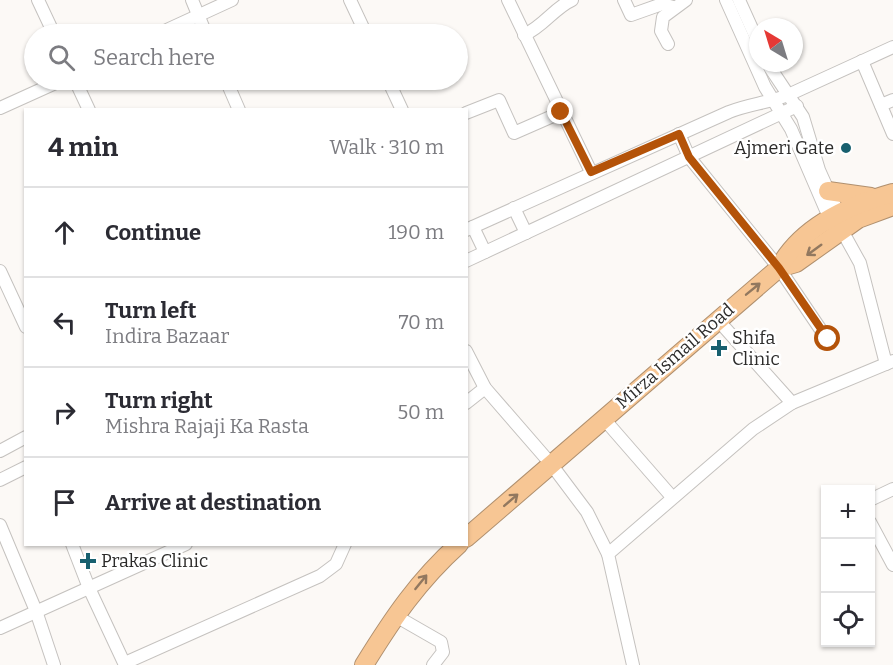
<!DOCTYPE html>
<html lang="en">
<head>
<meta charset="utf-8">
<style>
  body { margin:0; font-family:Bitter,serif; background:#f7f7f7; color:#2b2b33 }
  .controls { position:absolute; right:18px; bottom:18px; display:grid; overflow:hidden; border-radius:0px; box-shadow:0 2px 4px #0004 }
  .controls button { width:54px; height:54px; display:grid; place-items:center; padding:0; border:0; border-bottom:2px solid #e1e1e2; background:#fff; color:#2b2b33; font:30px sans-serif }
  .compass { position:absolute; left:749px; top:18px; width:54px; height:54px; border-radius:50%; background:#fff; box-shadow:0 2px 4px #0004; rotate:322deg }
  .stop { position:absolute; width:18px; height:18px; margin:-14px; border:4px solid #b45309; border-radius:50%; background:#fff }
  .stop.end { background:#b45309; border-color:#fff; box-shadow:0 2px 6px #0008 }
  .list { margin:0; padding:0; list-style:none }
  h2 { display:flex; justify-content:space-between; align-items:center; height:78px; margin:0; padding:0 24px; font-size:26px }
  h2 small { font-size:20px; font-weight:400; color:#7c7c81 }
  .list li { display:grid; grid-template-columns:39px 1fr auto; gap:18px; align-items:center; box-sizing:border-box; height:90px; padding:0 24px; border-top:2px solid #e1e1e2 }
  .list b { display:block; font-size:22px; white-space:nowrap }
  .list p { margin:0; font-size:20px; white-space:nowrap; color:#7c7c81 }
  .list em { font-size:20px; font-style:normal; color:#7c7c81 }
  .icon { flex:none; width:33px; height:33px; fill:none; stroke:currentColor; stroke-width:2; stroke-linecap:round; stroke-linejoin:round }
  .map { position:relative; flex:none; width:893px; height:665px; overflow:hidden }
  .search { position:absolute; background:#fff; box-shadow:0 2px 4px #0004; left:24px; top:24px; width:444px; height:66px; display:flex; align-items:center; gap:15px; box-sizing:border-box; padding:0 21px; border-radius:33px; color:#7c7c81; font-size:22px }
  .panel { position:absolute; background:#fff; box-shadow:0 2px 4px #0004; left:24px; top:108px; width:444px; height:438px; border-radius:0px }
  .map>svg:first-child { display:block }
</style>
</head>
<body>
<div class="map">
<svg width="893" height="665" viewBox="0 0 893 665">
  <rect width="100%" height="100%" fill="#fcf9f6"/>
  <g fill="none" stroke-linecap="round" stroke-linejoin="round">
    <g stroke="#c5c2bf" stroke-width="14">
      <g id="minor">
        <path d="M38,0l16,34"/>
        <path d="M192,0l14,34"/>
        <path d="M350,0l16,34"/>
        <path d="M508,0l83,172"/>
        <path d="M624,0l7,15 31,-11 11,3"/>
        <path d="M726,0l39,87 26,42 41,95"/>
        <path d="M739,0l19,42"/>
        <path d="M158,34l74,-34"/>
        <path d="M524,35c20,-9 30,-27 48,-35"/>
        <path d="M668,44l-7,-13 2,-14 23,-17"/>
        <path d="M862,61l31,73"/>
        <path d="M767,63l36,54 16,53 26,58v8l15,27 26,101"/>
        <path d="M75,80l14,30"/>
        <path d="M226,80l13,30"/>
        <path d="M388,80l14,30"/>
        <path d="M881,105l12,-5"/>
        <path d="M0,108l62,-28"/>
        <path d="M466,113l33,-13 15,33 48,-21"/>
        <path d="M679,134l10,23 90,111 48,71"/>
        <path d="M514,208l12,25"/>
        <path d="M473,227l12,25"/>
        <path d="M466,230l263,-118c20,-8 39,-9 59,-17l105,-48"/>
        <path d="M466,261l331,-155"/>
        <path d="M0,271l26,56"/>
        <path d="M717,319l75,84"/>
        <path d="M466,351l19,37 66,76 36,48 21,42"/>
        <path d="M466,403l19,-15"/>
        <path d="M604,419l68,78"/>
        <path d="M0,451l26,-14"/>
        <path d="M0,480l26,-13"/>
        <path d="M870,500l23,-11"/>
        <path d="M870,522l23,43"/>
        <path d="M0,525l36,86 18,54"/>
        <path d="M72,544l17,44 36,77"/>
        <path d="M394,615l47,27 2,10 -10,13"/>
        <path d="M0,628l186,-84"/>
        <path d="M125,663l195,-87 16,-12 9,-20"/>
        <path d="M633,665l-25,-111 145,-125 39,-26 101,-42"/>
      </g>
    </g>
    <g stroke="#b0906f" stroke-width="20">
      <g id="highway">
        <path d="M828,191l43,6"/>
        <path d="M779,268l17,-5 62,-44 35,-13"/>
        <path d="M466,538l313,-270c22,-41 71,-63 114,-75"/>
        <path d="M364,665c29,-47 54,-84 95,-121"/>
      </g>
    </g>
    <use href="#minor" stroke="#fff" stroke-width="12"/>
    <use href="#highway" stroke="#f7c694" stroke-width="18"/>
  </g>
  <defs><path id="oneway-shaft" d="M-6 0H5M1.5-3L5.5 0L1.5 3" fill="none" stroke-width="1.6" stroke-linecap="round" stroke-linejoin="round" transform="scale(1.5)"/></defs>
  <g stroke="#92785f">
    <use href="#oneway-shaft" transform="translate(814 250) rotate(144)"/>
    <use href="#oneway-shaft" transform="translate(753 289) rotate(-39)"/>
    <use href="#oneway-shaft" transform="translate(511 500) rotate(-41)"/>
    <use href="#oneway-shaft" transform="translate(421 582) rotate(-51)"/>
  </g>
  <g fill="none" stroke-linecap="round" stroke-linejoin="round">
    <path stroke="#b45309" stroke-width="8" d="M561,112l30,60 88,-38 10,23 90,111 49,71"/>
  </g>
  <g fill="#18606f" stroke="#fff" stroke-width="2">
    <circle cx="846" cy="148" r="6"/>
    <path d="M716 339h6v6h6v6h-6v6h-6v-6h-6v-6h6z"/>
    <path d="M85 552h6v6h6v6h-6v6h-6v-6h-6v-6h6z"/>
  </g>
  <g text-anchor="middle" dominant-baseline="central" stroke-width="5" stroke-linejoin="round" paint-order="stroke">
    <g font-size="18" fill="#2c2b2a" stroke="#fff" text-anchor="start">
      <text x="834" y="148" text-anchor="end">Ajmeri Gate</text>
      <text x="732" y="338">Shifa<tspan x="732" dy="21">Clinic</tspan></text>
      <text x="101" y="561">Prakas Clinic</text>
    </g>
    <g font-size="18" fill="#2c2b2a" stroke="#fff">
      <text transform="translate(675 356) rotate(-41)">Mirza Ismail Road</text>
    </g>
  </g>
</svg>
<div class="controls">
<button>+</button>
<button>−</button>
<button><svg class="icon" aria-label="locate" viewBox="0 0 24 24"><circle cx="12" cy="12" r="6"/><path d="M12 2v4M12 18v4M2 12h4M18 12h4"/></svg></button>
</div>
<svg class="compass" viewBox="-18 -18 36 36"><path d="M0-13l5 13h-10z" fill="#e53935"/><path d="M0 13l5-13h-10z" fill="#7c7c81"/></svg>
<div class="stop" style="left:828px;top:339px"></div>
<div class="stop end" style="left:561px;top:112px"></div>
<div class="search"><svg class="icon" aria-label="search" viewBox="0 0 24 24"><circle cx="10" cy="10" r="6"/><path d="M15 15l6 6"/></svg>Search here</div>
<section class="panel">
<h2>4 min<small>Walk · 310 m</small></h2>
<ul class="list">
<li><svg class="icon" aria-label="ahead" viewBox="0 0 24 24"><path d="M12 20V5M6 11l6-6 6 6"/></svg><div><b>Continue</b></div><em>190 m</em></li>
<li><svg class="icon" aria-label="left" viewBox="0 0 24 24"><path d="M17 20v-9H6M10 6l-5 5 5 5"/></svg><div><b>Turn left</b><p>Indira Bazaar</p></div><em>70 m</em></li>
<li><svg class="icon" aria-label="right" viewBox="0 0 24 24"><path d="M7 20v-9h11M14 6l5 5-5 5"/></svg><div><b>Turn right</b><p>Mishra Rajaji Ka Rasta</p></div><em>50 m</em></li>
<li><svg class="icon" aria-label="arrive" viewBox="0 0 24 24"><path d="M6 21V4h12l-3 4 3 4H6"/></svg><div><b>Arrive at destination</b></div></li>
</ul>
</section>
</div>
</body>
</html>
